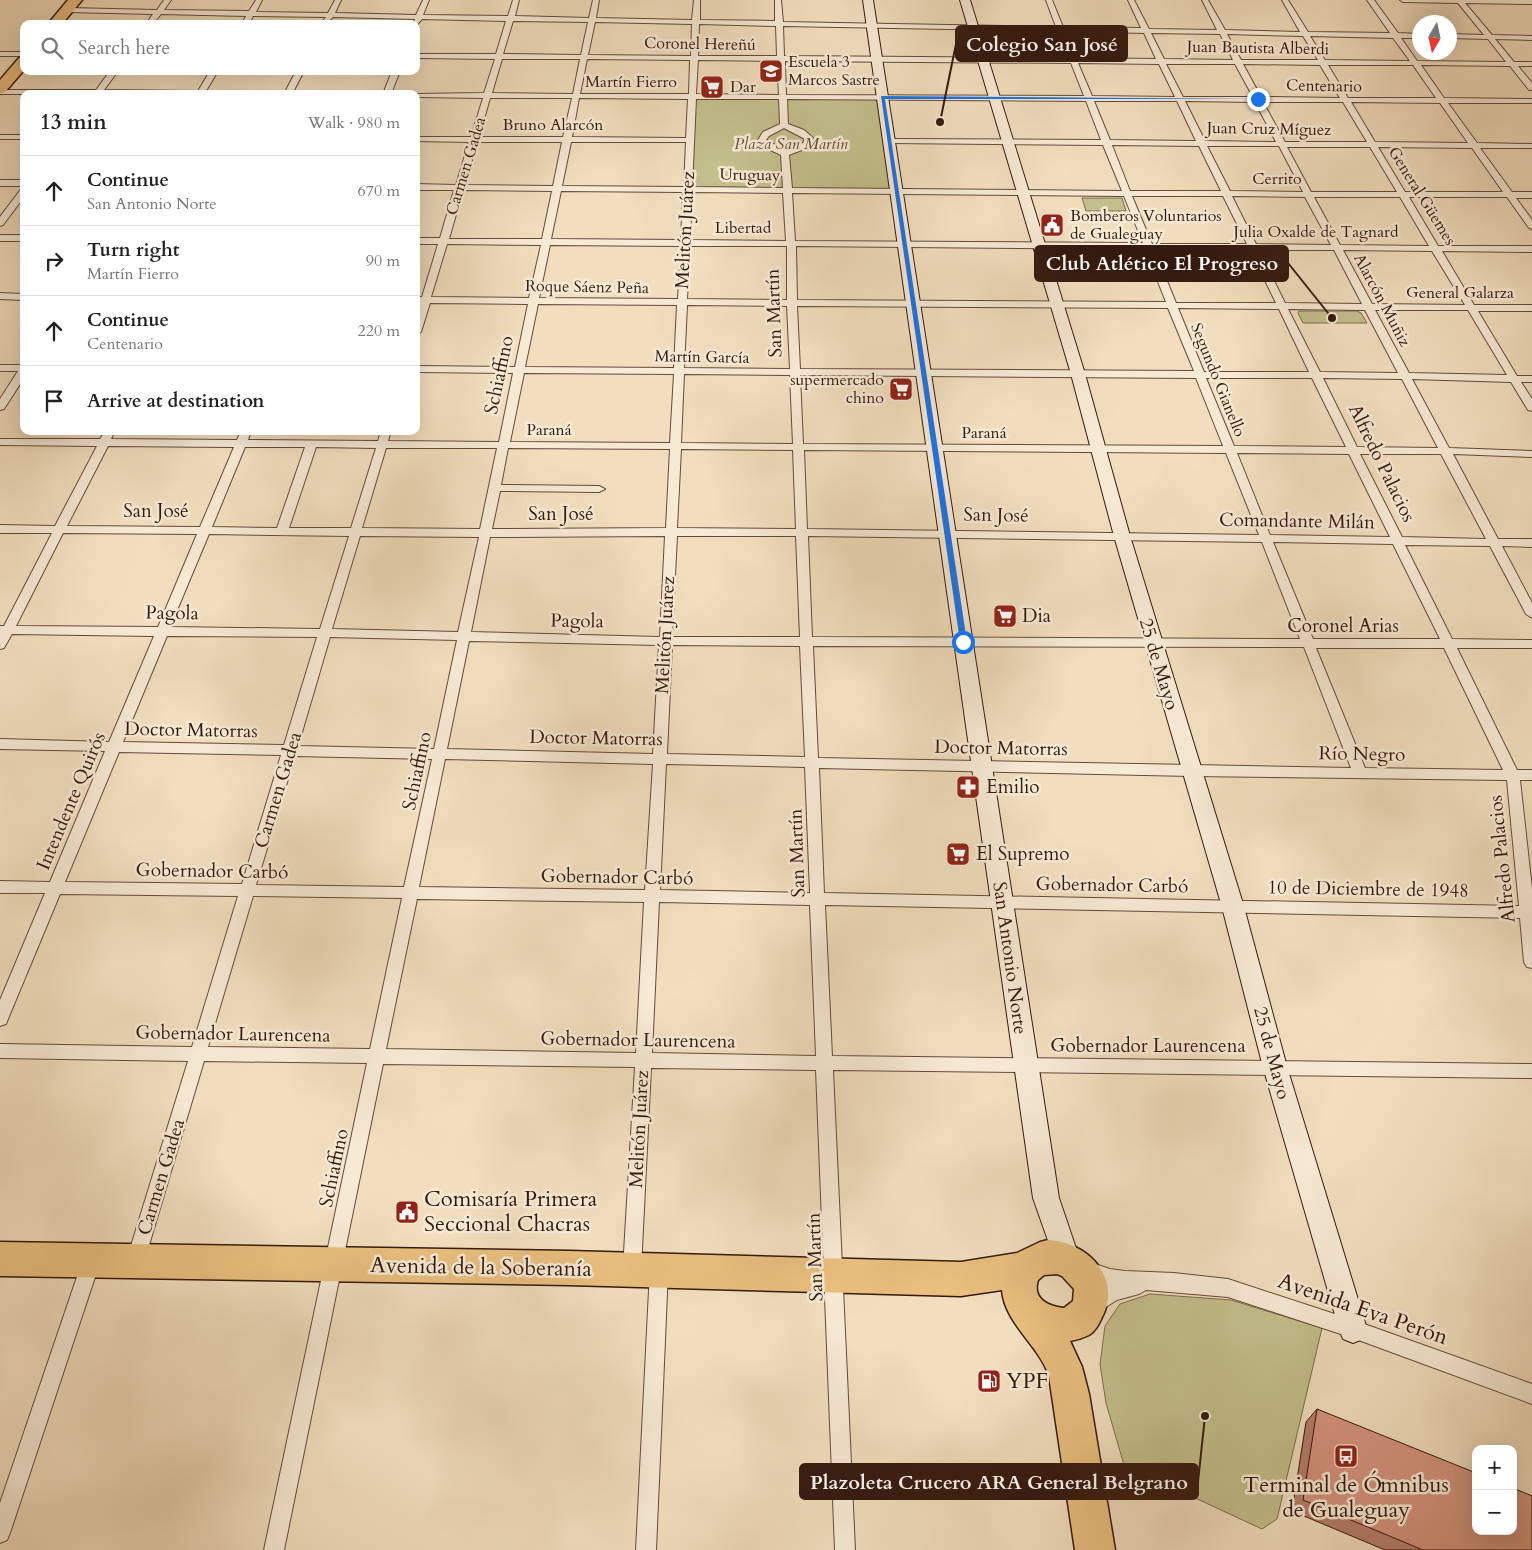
<!DOCTYPE html>
<html lang="en">
<head>
<meta charset="utf-8">
<style>
  body { margin:0; font-family:Cardo,serif; background:#f2f2f2; color:#222 }
  .controls { position:absolute; right:15px; bottom:15px; display:grid; overflow:hidden; border-radius:10px; box-shadow:0 5px 20px #0002 }
  .controls button { width:45px; height:45px; display:grid; place-items:center; padding:0; border:0; border-bottom:1px solid #e0e0e0; background:#fff; color:#222; font:25px sans-serif }
  .compass { position:absolute; left:1412px; top:15px; width:45px; height:45px; border-radius:50%; background:#fff; box-shadow:0 5px 20px #0002; rotate:189deg }
  .stop { position:absolute; width:15px; height:15px; margin:-11px; border:4px solid #1a73e8; border-radius:50%; background:#fff }
  .stop.end { background:#1a73e8; border-color:#fff; box-shadow:0 1px 5px #0008 }
  .list { margin:0; padding:0; list-style:none }
  h2 { display:flex; justify-content:space-between; align-items:center; height:65px; margin:0; padding:0 20px; font-size:21px }
  h2 small { font-size:16px; font-weight:400; color:#767676 }
  .list li { display:grid; grid-template-columns:32px 1fr auto; gap:15px; align-items:center; box-sizing:border-box; height:70px; padding:0 20px; border-top:1px solid #e0e0e0 }
  .list b { display:block; font-size:19px; white-space:nowrap }
  .list p { margin:0; font-size:16px; white-space:nowrap; color:#767676 }
  .list em { font-size:16px; font-style:normal; color:#767676 }
  .icon { flex:none; width:28px; height:28px; fill:none; stroke:currentColor; stroke-width:2; stroke-linecap:round; stroke-linejoin:round }
  .map { position:relative; flex:none; width:1532px; height:1550px; overflow:hidden }
  .search { position:absolute; background:#fff; box-shadow:0 5px 20px #0002; left:20px; top:20px; width:400px; height:55px; display:flex; align-items:center; gap:12px; box-sizing:border-box; padding:0 18px; border-radius:10px; color:#767676; font-size:19px }
  .panel { position:absolute; background:#fff; box-shadow:0 5px 20px #0002; left:20px; top:90px; width:400px; height:345px; border-radius:10px }
  .map>svg:first-child { display:block }
</style>
</head>
<body>
<div class="map">
<svg width="1532" height="1550" viewBox="0 0 1532 1550">
  <rect width="100%" height="100%" fill="#f2debe"/>
  <filter id="stains"><feTurbulence type="fractalNoise" baseFrequency=".004" numOctaves="4"/><feColorMatrix values="0 0 0 0 .2 0 0 0 0 .09 0 0 0 0 .02 0 0 0 .5 -.17"/></filter>
  <radialGradient id="worn" r=".72"><stop offset=".6" stop-color="#630" stop-opacity="0"/><stop offset="1" stop-color="#630" stop-opacity=".3"/></radialGradient>
  <g fill="#c3bf8c" stroke="#7c6c4e">
    <path d="M692,96l190,1 13,95 -207,-3z"/>
    <path d="M1082,198h40l4,13h-40z"/>
    <path d="M1299,311h58l4,2 6,10h-64l-5,-10z"/>
    <path d="M1150,1294l81,6 91,28 -45,191 -15,10 -138,-64 -18,-62 -6,-39 5,-38 15,-22z"/>
  </g>
  <g fill="none" stroke-linecap="round" stroke-linejoin="round">
    <g stroke="#644a3b" stroke-width="2">
      <g id="street">
        <path d="M164,0h7l-7,10 85,1 7,-11h6l-6,12 72,1 7,-13h6l-6,13 81,2 7,-15h6l-6,15 85,1 5,-16h6l-4,16 74,2 4,-18h6l-3,18 96,2 2,-20h6v20l75,1v-21h6l2,22 273,5 -10,-27h6l11,27 78,1 -13,-28h6l15,29 68,1 -15,-30h6l17,30 75,2 -18,-32h6l20,32 82,1 -23,-33h7l24,33 22,1v4h-19l16,23 89,1 -18,-23 -38,-1v-4l34,1 -26,-32 -55,-1 -3,-2h132v4l-67,-1 27,32 40,1v4l-37,-1 19,23h18v4h-14l14,17v7h-3l-19,-24 -89,-1 23,33 88,1v4h-84l29,40 55,1v4h-52l32,44h20v6h-16l16,22v9l-3,-1 -22,-31h-98l29,49h94v6l-90,-1 32,54h58v6h-54l39,65h15v6h-11l11,17v12l-4,-1 -17,-28 -99,-3 37,69 83,3v6l-79,-3 45,85h34v8l-30,-1 30,57v15l-6,-4 -36,-68 -85,-1 47,94 80,1v8h-75l60,122h15v10h-12l12,109v79l-5,-1 -3,-5 -4,-44 -695,-13 7,151 700,8v14l-699,-8 22,480h-20l-19,-480 -165,-2 -10,201 -3,6 -6,3 -6,-3 -3,-6 12,-202 -252,-3 -99,486h-20l103,-487 -163,-2 -60,201 -3,6 -6,3 -6,-3 -3,-6 62,-201 -188,-3v-14l192,3 46,-151 -178,-2 -52,125 -2,5 -6,2v-26l45,-107h-45v-12l50,1 55,-131 -105,-2v-10l109,3 45,-106 -142,-2 -8,14 -4,1v-23h4l48,-93h-52v-8l55,1 42,-80 -97,-1v-6h100l5,-8h10l-4,8 126,1 4,-9h10l-3,9 130,1 3,-10h10l-3,10 111,1 14,-69 -97,-1v-6l99,1 13,-63 -98,-1 -9,29 -5,3v-20l4,-12h-4v-6h6l16,-53h-22v-6h24l14,-48h-38v-6l40,1 13,-43 -53,-1v-4h55l12,-39 -67,-1v-3h-3l71,-1 11,-34 -79,-1v-4h80l10,-33 -84,-2 -6,7v-2h-3l2,-5 -82,-2 -6,6 -4,-2 3,-4 -73,-1 -4,8h-7l4,-8 -85,-2 -8,10h-7l7,-10 -86,-2 -4,-2 4,-2 90,2zM513,21l75,1 -7,33 -78,-1zM595,22l97,2 -1,32 -103,-1zM699,24l77,2 1,30h-79zM783,26l275,5 11,27 -285,-2zM1065,31l79,2 12,26 -80,-1zM1151,33l69,1 13,26 -69,-1zM1227,34l76,2 15,24h-77zM1310,36l83,2 17,23 -85,-1zM502,59h78l-7,35 -81,-1zM587,59l103,1 -1,34h-109zM698,60l79,1 2,34 -83,-1zM785,61l286,2 13,33 -298,-1zM1078,63l81,1 16,33 -83,-1zM1166,64h69l18,33h-70zM1243,64l77,1 20,33 -79,-1zM1328,65h85l23,33h-88zM490,98h82l-9,39h-84zM579,98l109,1 -2,39 -114,-1zM696,99h83l1,25 -17,8 -5,8 6,7 17,8 2,33 -91,-1zM787,99l299,2 15,39 -212,-1 -4,2 4,2 214,2 19,46 -330,-3 -3,-33 20,-8 4,-9 -9,-8 -16,-6zM1094,101h83l19,40 -86,-1zM1185,101l70,1 21,40 -71,-1zM1263,102h80l24,40h-82zM1351,102l89,1 28,40 -93,-1zM784,128l21,11 -2,4 -17,8 -20,-11 3,-4zM477,142h85l-9,44 -88,-1zM571,142h115l-2,45 -122,-1zM1112,145l87,1 22,45h-91zM1207,146h72l24,46 -73,-1zM1287,147h83l27,45h-86zM1378,147l94,1 31,44h-98zM463,190l89,1 -10,48h-93zM561,191l122,1 -2,48 -130,-1zM692,192l91,1 3,48 -96,-1zM792,193l332,3 19,47 -348,-2zM1132,196h91l24,48h-95zM1232,196l73,1 26,48 -75,-1zM1314,197h86l29,49 -89,-1zM447,244l94,1 -12,53 -98,-1zM550,245l131,1 -3,53 -139,-1zM690,246h97v54l-100,-1zM796,246l349,3 21,53 -369,-2zM1154,249l96,1 26,53h-100zM1259,250h75l28,54 -77,-1zM1343,250l89,1 33,54 -93,-1zM538,304l139,1 -3,63 -149,-1zM687,305l100,1 3,63 -106,-1zM797,306l371,2 26,63 -394,-2zM1178,308l101,1 30,63h-105zM1288,309l77,1 33,63 -78,-1zM1375,310h93l39,65 -98,-2zM524,373l150,1 -4,69 -160,-1zM684,374l106,1 3,69 -112,-1zM800,375l396,3 27,68 -420,-2zM1206,378h106l34,69 -112,-1zM1323,378l79,1 36,69 -81,-1zM108,446l126,1 -34,80 -133,-1zM245,447h60l-28,81 -65,-1zM316,447l60,1 -25,80h-62zM386,448h111l-17,81 -118,-1zM508,448l162,1 -4,79 -174,1 8,-38 99,1 6,-3 -6,-3 -98,-1zM681,449l112,1 3,79 -119,-1zM804,450l422,3 33,82 -452,-6zM1237,453l112,1 41,83 -120,-2zM1360,454h81l45,85 -84,-2zM63,533l134,1 -39,93 -142,-1zM209,534l140,2 -29,93 -150,-2zM360,536l119,1 -21,95 -126,-3zM665,536l-5,101 -189,-5 19,-95zM677,536h119l4,101h-128zM808,536l454,6 38,97 -488,-2zM1273,542l120,2 47,95h-127zM167,636l150,1 -33,108 -161,-3zM330,637l127,3 -23,109 -136,-3zM469,641l190,4 -6,109 -206,-5zM672,645l128,1 5,111 -138,-3zM813,646l491,1 47,121 -533,-10zM1316,648h128l59,122 -138,-2zM119,752l162,3 -39,129 -177,-2zM295,756l137,3 -28,128 -148,-2zM445,759l208,5 -8,126 -226,-3zM666,764l139,3 5,126 -150,-3zM819,768l372,8 316,4 12,126 -695,-13zM253,896l149,2 -32,151 -162,-2zM417,899l227,3 -8,151 -250,-4zM659,902l151,3 6,151 -164,-3z"/>
        <rect x="0" y="52" width="24" height="4"/>
        <path d="M110,71h8l-14,19 94,1 12,-20h8l-12,20 61,1 4,2h-271v-4h96z"/>
        <path d="M296,71h8l-12,23h-8z"/>
        <path d="M392,71h8l-9,23h-8z"/>
        <rect x="0" y="135" width="24" height="4"/>
        <rect x="0" y="180" width="24" height="6"/>
        <path d="M24,188v9l-21,28 -3,1v-9l21,-28z"/>
        <rect x="0" y="235" width="24" height="6"/>
        <path d="M0,293l24,1v6l-24,-1z"/>
        <path d="M0,365h24v13l-20,31 -4,1v-11l18,-28h-18z"/>
        <path d="M91,1253l6,3 3,6 -90,271 -3,7 -7,3v-40l82,-241 3,-6z"/>
        <path d="M659,1261l6,3 3,6 -12,280h-20l14,-280 3,-6z"/>
        <path d="M1086,1261l24,8 15,2 49,2 54,6 125,41 179,64v20l-179,-66 -125,-41 -82,-7 -7,4 -22,6 -24,15 -7,-3 -2,-6 2,-6 20,-14 -26,-10 -3,-6 3,-6z"/>
      </g>
    </g>
    <g stroke="#34190f" stroke-width="2">
      <g id="secondary">
        <path d="M863,0h10l186,1198 21,62 -4,9 -9,4 -9,-4 -25,-71z"/>
        <path d="M960,0h10l115,374 45,162 114,371 43,160 80,262 -4,10 -10,4 -10,-4 -4,-10 -76,-262 -41,-160 -108,-371 -43,-162z"/>
      </g>
    </g>
    <g stroke="#34190f" stroke-width="3">
      <g id="highway">
        <path d="M68,0h14l-20,24h-14z"/>
        <path d="M24,57v13l-19,22 -5,1v-13l19,-22z"/>
        <path d="M1048,1240c38,2 72,35 56,73 -4,8 -7,17 -15,22 -6,3 -13,5 -19,6l12,26 7,27 26,156h-40l-26,-174c-10,-31 -44,-52 -47,-86l-41,6 -392,-11 -569,-9v-34l569,9 392,11 56,-9 23,-11zM1057,1274l5,2 12,13 -1,12 -9,7c-16,-2 -32,-9 -26,-28l6,-5z"/>
      </g>
    </g>
    <use href="#street" fill="#f7ead5" fill-rule="evenodd"/>
    <use href="#secondary" fill="#f7ead5" fill-rule="evenodd"/>
    <use href="#highway" fill="#e9bf7f" fill-rule="evenodd"/>
  </g>
  <path fill="#b57e6c" stroke="#34190f" d="M1317,1409l215,141h-147l-93,-39 14,-89z"/>
  <path fill="#d3937e" stroke="#34190f" d="M1317,1409l159,64v58h37v-43l19,8v54h-109l-120,-50z"/>
  <path fill="#1a73e8" d="M881,96l379,3h-375l82,543 -4,2 -3,-2z"/>
  <defs>
    <g id="school-square" transform="scale(1.25)"><rect x="-9" y="-9" width="18" height="18" rx="4" fill="#8f2418" stroke="#f7ead5"/><path d="M0-5L7-2L0 1L-7-2ZM-4 1L0 2.5L4 1V4Q0 6-4 4Z" fill="#fff"/></g>
    <g id="supermarket-square" transform="scale(1.25)"><rect x="-9" y="-9" width="18" height="18" rx="4" fill="#8f2418" stroke="#f7ead5"/><path d="M-6-5.5h2.5l.6 2H6L4.5 2H-2.5L-4.4-4H-6ZM-1.5 3.2a1.3 1.3 0 1 0 .1 0ZM3 3.2a1.3 1.3 0 1 0 .1 0Z" fill="#fff"/></g>
    <g id="civic-square" transform="scale(1.25)"><rect x="-9" y="-9" width="18" height="18" rx="4" fill="#8f2418" stroke="#f7ead5"/><path d="M-.6-6.5H3V-4.5H.6V-3L4-1V1h2V6H-6V1h2V-1L-.6-3ZM-1.2 2.5V6h2.4V2.5Z" fill="#fff"/></g>
    <g id="pharmacy-square" transform="scale(1.25)"><rect x="-9" y="-9" width="18" height="18" rx="4" fill="#8f2418" stroke="#f7ead5"/><path d="M-2-6h4v4h4v4h-4v4h-4v-4h-4v-4h4Z" fill="#fff"/></g>
    <g id="fuel-square" transform="scale(1.25)"><rect x="-9" y="-9" width="18" height="18" rx="4" fill="#8f2418" stroke="#f7ead5"/><path d="M-5.5-6h7V0h2V4h1.3V-2.5L3-4.5l.8-.8L6-3V5H2.5V1h-1V6h-7ZM-4.2-4.7v3.2H.2V-4.7Z" fill="#fff"/></g>
    <g id="bus-square" transform="scale(1.25)"><rect x="-9" y="-9" width="18" height="18" rx="4" fill="#8f2418" stroke="#f7ead5"/><path d="M-5-6H5V4H4V6H2V4H-2V6H-4V4H-5ZM-3.5-4V0h7V-4ZM-3.5 1.2v1.5H-2V1.2ZM2 1.2v1.5H3.5V1.2Z" fill="#fff"/></g>
  </defs>
  <g fill-rule="evenodd">
    <use href="#school-square" x="771" y="71"/>
    <use href="#supermarket-square" x="712" y="87"/>
    <use href="#civic-square" x="1052" y="225"/>
    <use href="#supermarket-square" x="901" y="389"/>
    <use href="#supermarket-square" x="1005" y="616"/>
    <use href="#pharmacy-square" x="968" y="787"/>
    <use href="#supermarket-square" x="958" y="854"/>
    <use href="#civic-square" x="407" y="1212"/>
    <use href="#fuel-square" x="989" y="1381"/>
    <use href="#bus-square" x="1346" y="1456"/>
  </g>
  <g text-anchor="middle" dominant-baseline="central" stroke-width="5" stroke-linejoin="round" paint-order="stroke">
    <g font-size="16" fill="#34190f" stroke="#f7ead5">
      <text transform="translate(700 44) rotate(1)">Coronel Hereñú</text>
      <text transform="translate(1258 48) rotate(1)">Juan Bautista Alberdi</text>
      <text x="631" y="82">Martín Fierro</text>
      <text transform="translate(1324 86) rotate(1)">Centenario</text>
      <text x="553" y="125">Bruno Alarcón</text>
      <text transform="translate(1269 129) rotate(1)">Juan Cruz Míguez</text>
      <text transform="translate(466 166) rotate(-73)">Carmen Gadea</text>
      <text transform="translate(750 175) rotate(1)">Uruguay</text>
      <text x="1277" y="179">Cerrito</text>
      <text transform="translate(1422 196) rotate(58)">General Güemes</text>
      <text x="743" y="228">Libertad</text>
      <text x="1316" y="232">Julia Oxalde de Tagnard</text>
      <text transform="translate(587 287) rotate(1)">Roque Sáenz Peña</text>
      <text x="1460" y="293">General Galarza</text>
      <text transform="translate(1382 300) rotate(62)">Alarcón Muñiz</text>
      <text transform="translate(702 357) rotate(1)">Martín García</text>
      <text transform="translate(1218 380) rotate(68)">Segundo Gianello</text>
      <text x="549" y="430">Paraná</text>
      <text x="984" y="433">Paraná</text>
    </g>
    <g font-size="16" fill="#34190f" stroke="#f7ead5" text-anchor="start">
      <text x="788" y="62">Escuela 3<tspan x="788" dy="18">Marcos Sastre</tspan></text>
      <text x="730" y="87">Dar</text>
      <text x="1070" y="216">Bomberos Voluntarios<tspan x="1070" dy="18">de Gualeguay</tspan></text>
      <text x="884" y="380" text-anchor="end">supermercado<tspan x="884" dy="18">chino</tspan></text>
    </g>
    <g font-size="16" font-style="italic" fill="#5f4b34" stroke="#f7ead5">
      <text x="791" y="144">Plaza San Martín</text>
    </g>
    <g font-size="19" fill="#34190f" stroke="#f7ead5">
      <text transform="translate(685 230) rotate(-87)">Melitón Juárez</text>
      <text transform="translate(774 313) rotate(-92)">San Martín</text>
      <text transform="translate(499 375) rotate(-78)">Schiaffino</text>
      <text transform="translate(1382 463) rotate(64)">Alfredo Palacios</text>
      <text x="156" y="511">San José</text>
      <text x="561" y="514">San José</text>
      <text transform="translate(996 515) rotate(1)">San José</text>
      <text transform="translate(1297 521) rotate(1)">Comandante Milán</text>
      <text transform="translate(172 613) rotate(1)">Pagola</text>
      <text transform="translate(577 621) rotate(1)">Pagola</text>
      <text x="1343" y="626">Coronel Arias</text>
      <text transform="translate(665 635) rotate(-87)">Melitón Juárez</text>
      <text transform="translate(1159 664) rotate(73)">25 de Mayo</text>
      <text transform="translate(191 730) rotate(1)">Doctor Matorras</text>
      <text transform="translate(596 738) rotate(1)">Doctor Matorras</text>
      <text transform="translate(1001 748) rotate(1)">Doctor Matorras</text>
      <text transform="translate(1362 754) rotate(1)">Río Negro</text>
      <text transform="translate(417 771) rotate(-78)">Schiaffino</text>
      <text transform="translate(278 790) rotate(-73)">Carmen Gadea</text>
      <text transform="translate(71 801) rotate(-67)">Intendente Quirós</text>
      <text transform="translate(797 853) rotate(-92)">San Martín</text>
      <text transform="translate(1502 859) rotate(-96)">Alfredo Palacios</text>
      <text transform="translate(212 871) rotate(1)">Gobernador Carbó</text>
      <text transform="translate(617 877) rotate(1)">Gobernador Carbó</text>
      <text transform="translate(1112 885) rotate(1)">Gobernador Carbó</text>
      <text transform="translate(1368 889) rotate(1)">10 de Diciembre de 1948</text>
      <text transform="translate(1010 958) rotate(82)">San Antonio Norte</text>
      <text transform="translate(233 1034) rotate(1)">Gobernador Laurencena</text>
      <text transform="translate(638 1040) rotate(1)">Gobernador Laurencena</text>
      <text x="1148" y="1046">Gobernador Laurencena</text>
      <text transform="translate(1272 1053) rotate(75)">25 de Mayo</text>
      <text transform="translate(639 1129) rotate(-87)">Melitón Juárez</text>
      <text transform="translate(334 1168) rotate(-78)">Schiaffino</text>
      <text transform="translate(161 1177) rotate(-73)">Carmen Gadea</text>
      <text transform="translate(815 1257) rotate(-92)">San Martín</text>
    </g>
    <g font-size="19" fill="#34190f" stroke="#f7ead5" text-anchor="start">
      <text x="1022" y="616">Dia</text>
      <text x="986" y="787">Emilio</text>
      <text x="976" y="854">El Supremo</text>
    </g>
    <g font-size="22" fill="#34190f" stroke="#f7ead5" text-anchor="start">
      <text x="424" y="1199">Comisaría Primera<tspan x="424" dy="25">Seccional Chacras</tspan></text>
      <text x="1006" y="1381">YPF</text>
      <text x="1346" y="1485" text-anchor="middle">Terminal de Ómnibus<tspan x="1346" dy="25">de Gualeguay</tspan></text>
    </g>
    <g font-size="22" fill="#34190f" stroke="#f7ead5">
      <text transform="translate(481 1267) rotate(1)">Avenida de la Soberanía</text>
      <text transform="translate(1363 1309) rotate(19)">Avenida Eva Perón</text>
    </g>
  </g>
  <path fill="none" stroke="#34190f" stroke-width="2" d="M940 122L956 44M1332 318L1288 263M1205 1416L1198 1482"/>
  <g fill="#34190f" stroke="#f7ead5" stroke-width="2">
    <circle cx="940" cy="122" r="5"/>
    <circle cx="1332" cy="318" r="5"/>
    <circle cx="1205" cy="1416" r="5"/>
  </g>
  <g fill="#34190f" stroke="#34190f" stroke-width="2">
    <rect x="956" y="26" width="171" height="35" rx="5"/>
    <rect x="1035" y="246" width="253" height="35" rx="5"/>
    <rect x="800" y="1464" width="398" height="35" rx="5"/>
  </g>
  <g font-size="20" text-anchor="middle" font-weight="bold" fill="#fff">
    <text x="1042" y="51">Colegio San José</text>
    <text x="1162" y="270">Club Atlético El Progreso</text>
    <text x="999" y="1489">Plazoleta Crucero ARA General Belgrano</text>
  </g>
  <rect width="100%" height="100%" filter="url(#stains)"/>
  <rect width="100%" height="100%" fill="url(#worn)"/>
</svg>
<div class="controls">
<button>+</button>
<button>−</button>
</div>
<svg class="compass" viewBox="-18 -18 36 36"><path d="M0-13l5 13h-10z" fill="#e53935"/><path d="M0 13l5-13h-10z" fill="#767676"/></svg>
<div class="stop" style="left:963px;top:642px"></div>
<div class="stop end" style="left:1258px;top:99px"></div>
<div class="search"><svg class="icon" aria-label="search" viewBox="0 0 24 24"><circle cx="10" cy="10" r="6"/><path d="M15 15l6 6"/></svg>Search here</div>
<section class="panel">
<h2>13 min<small>Walk · 980 m</small></h2>
<ul class="list">
<li><svg class="icon" aria-label="ahead" viewBox="0 0 24 24"><path d="M12 20V5M6 11l6-6 6 6"/></svg><div><b>Continue</b><p>San Antonio Norte</p></div><em>670 m</em></li>
<li><svg class="icon" aria-label="right" viewBox="0 0 24 24"><path d="M7 20v-9h11M14 6l5 5-5 5"/></svg><div><b>Turn right</b><p>Martín Fierro</p></div><em>90 m</em></li>
<li><svg class="icon" aria-label="ahead" viewBox="0 0 24 24"><path d="M12 20V5M6 11l6-6 6 6"/></svg><div><b>Continue</b><p>Centenario</p></div><em>220 m</em></li>
<li><svg class="icon" aria-label="arrive" viewBox="0 0 24 24"><path d="M6 21V4h12l-3 4 3 4H6"/></svg><div><b>Arrive at destination</b></div></li>
</ul>
</section>
</div>
</body>
</html>
